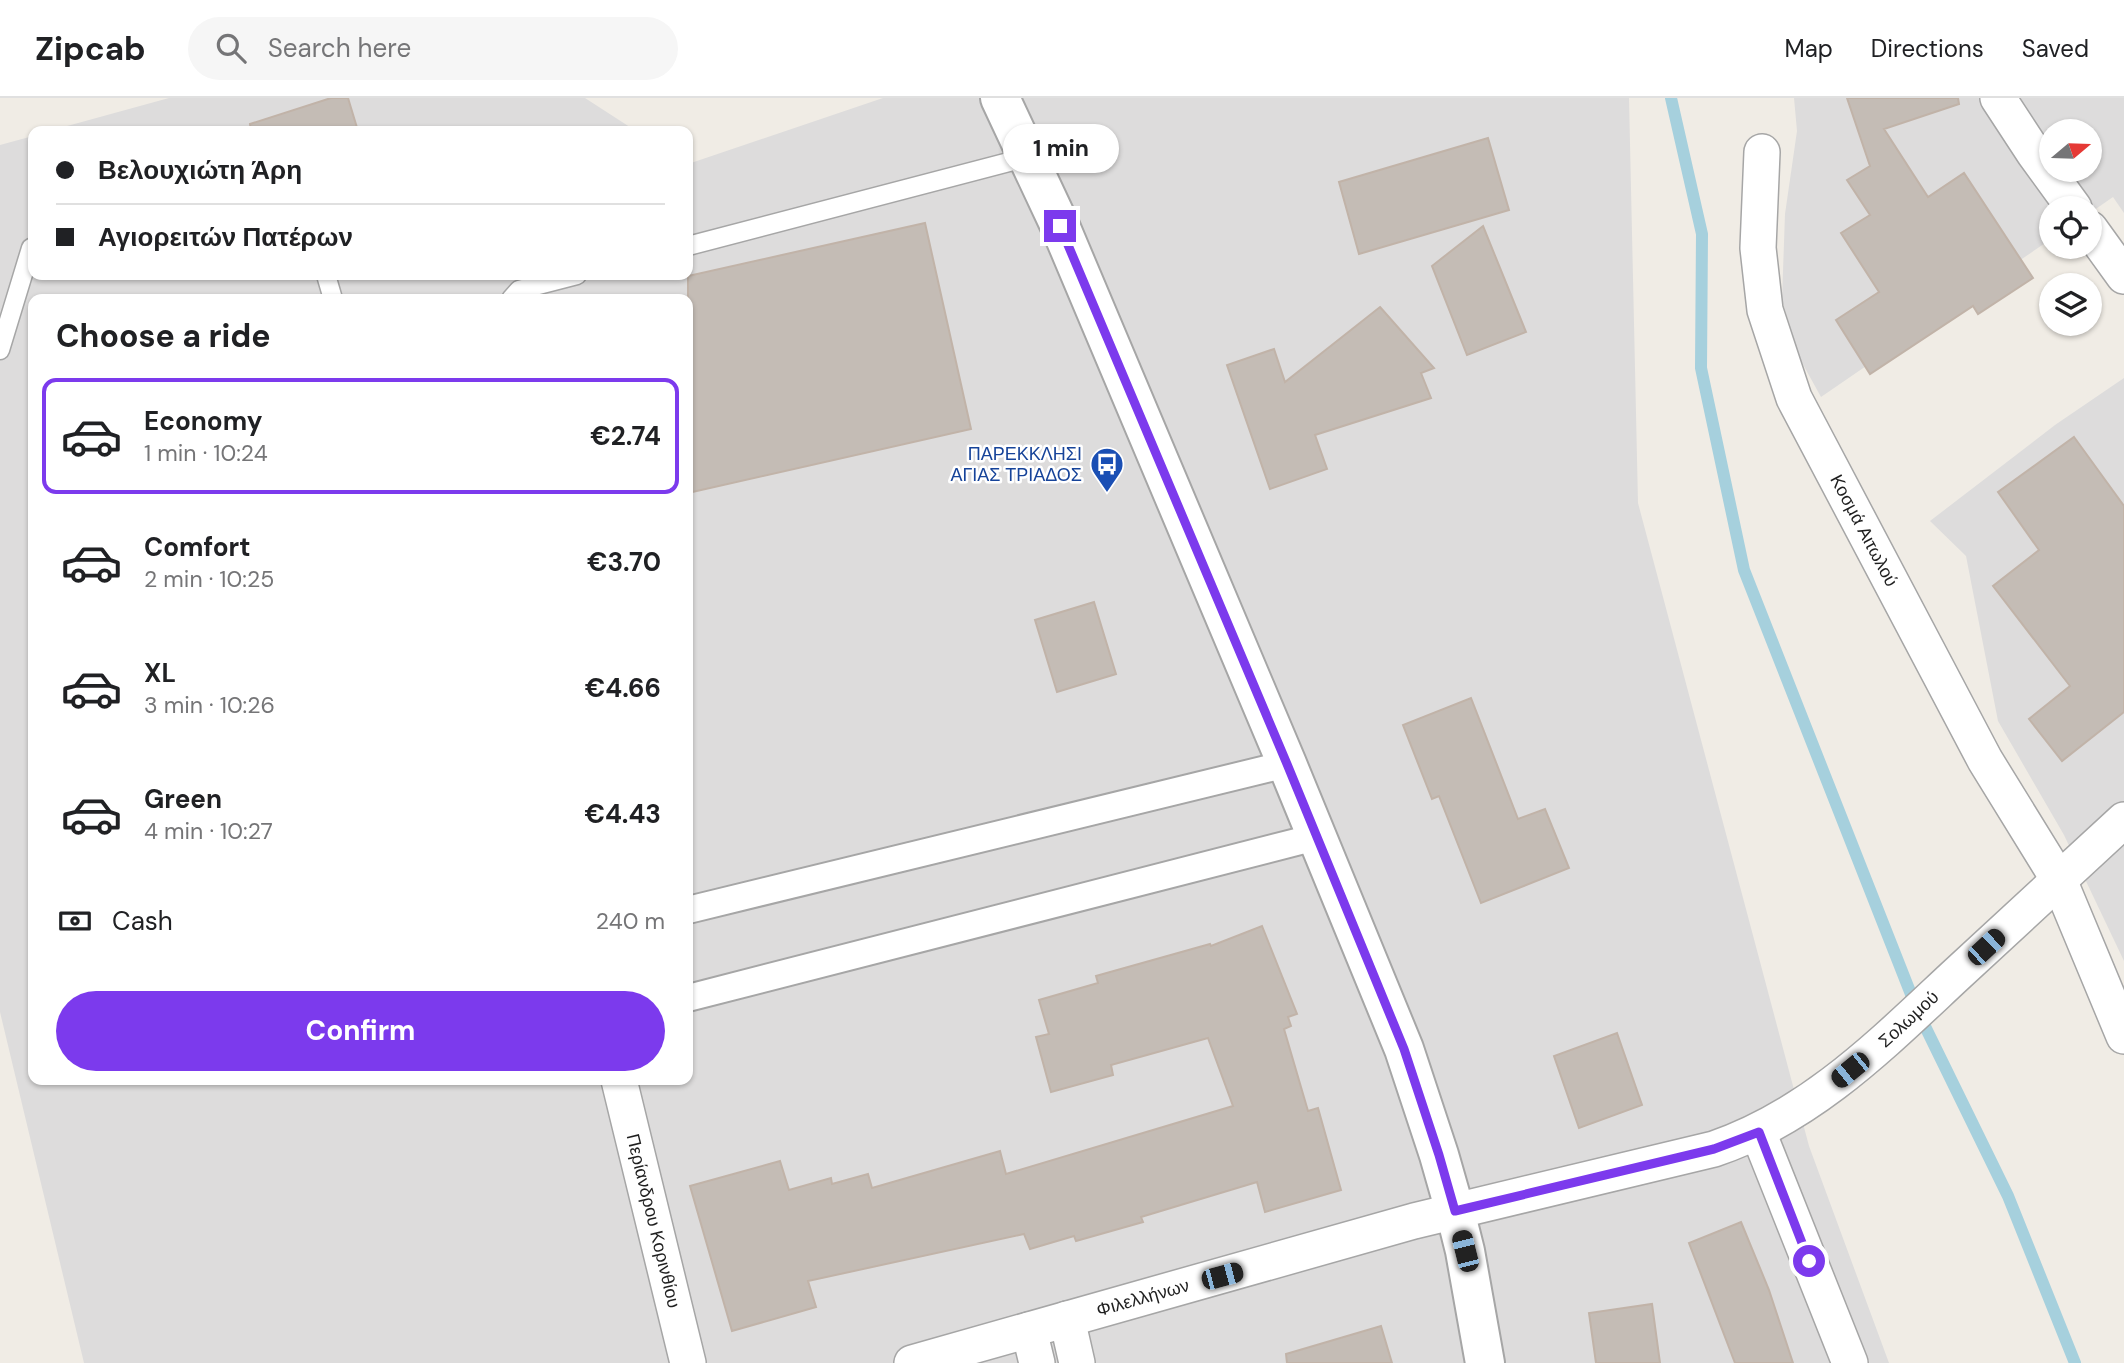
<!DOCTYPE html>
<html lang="en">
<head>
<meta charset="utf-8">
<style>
	:root { --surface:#fff; --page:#f6f6f6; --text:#202124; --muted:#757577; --line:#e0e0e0; --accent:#7c3aed }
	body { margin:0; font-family:"DM Sans",sans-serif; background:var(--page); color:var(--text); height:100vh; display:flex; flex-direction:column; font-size:26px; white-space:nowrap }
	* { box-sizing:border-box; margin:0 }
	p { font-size:23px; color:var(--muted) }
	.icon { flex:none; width:38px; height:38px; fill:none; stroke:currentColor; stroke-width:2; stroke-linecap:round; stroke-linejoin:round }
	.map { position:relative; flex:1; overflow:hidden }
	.sheet { position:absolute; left:28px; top:196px; width:665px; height:791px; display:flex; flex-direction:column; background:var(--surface); border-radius:14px; box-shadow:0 2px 5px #0004 }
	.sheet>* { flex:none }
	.guide { position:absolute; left:28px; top:28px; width:665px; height:154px; border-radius:14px; box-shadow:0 2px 5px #0004; display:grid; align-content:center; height:154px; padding:0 28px; background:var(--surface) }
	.needle { width:46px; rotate:71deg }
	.buttons { position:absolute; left:2039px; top:21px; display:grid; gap:14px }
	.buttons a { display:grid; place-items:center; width:63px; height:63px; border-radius:50%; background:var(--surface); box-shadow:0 2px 5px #0004; font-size:35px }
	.end { position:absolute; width:32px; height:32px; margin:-16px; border:9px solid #7c3aed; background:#fff; box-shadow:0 0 0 4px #fff }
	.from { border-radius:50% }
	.bubble { position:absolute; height:49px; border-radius:24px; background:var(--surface); box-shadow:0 2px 5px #0004; font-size:23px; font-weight:700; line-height:49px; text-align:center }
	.car { position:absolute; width:21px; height:42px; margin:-21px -10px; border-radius:9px; box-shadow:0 0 5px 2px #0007; background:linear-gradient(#222 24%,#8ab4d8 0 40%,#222 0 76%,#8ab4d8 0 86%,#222 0) }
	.guide b { display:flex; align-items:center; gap:24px; height:66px; font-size:26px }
	.guide b+b { border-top:2px solid var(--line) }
	.guide i { width:18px; height:18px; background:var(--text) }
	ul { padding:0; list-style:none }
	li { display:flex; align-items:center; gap:21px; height:116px; margin:0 14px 10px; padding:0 14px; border:4px solid transparent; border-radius:14px }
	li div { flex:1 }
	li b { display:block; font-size:26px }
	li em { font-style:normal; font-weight:700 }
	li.selected { border-color:var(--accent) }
	li>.icon { width:63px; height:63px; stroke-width:1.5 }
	h2 { padding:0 28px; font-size:32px; line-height:84px }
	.pay { display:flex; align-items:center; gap:18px; height:77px; padding:0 28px; font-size:26px }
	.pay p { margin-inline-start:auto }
	.cta { display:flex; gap:14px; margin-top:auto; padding:14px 28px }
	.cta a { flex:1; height:80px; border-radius:42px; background:var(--accent); color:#fff; font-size:28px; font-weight:700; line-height:80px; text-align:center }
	header { display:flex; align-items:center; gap:42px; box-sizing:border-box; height:98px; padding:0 35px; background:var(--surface); border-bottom:2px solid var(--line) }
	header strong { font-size:33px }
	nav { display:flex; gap:38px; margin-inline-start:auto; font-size:24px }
	.search { width:490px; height:63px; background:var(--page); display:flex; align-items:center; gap:18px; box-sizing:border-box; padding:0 24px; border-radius:38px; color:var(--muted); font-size:26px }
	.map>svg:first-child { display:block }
	.residential { fill:#dddcdc; fill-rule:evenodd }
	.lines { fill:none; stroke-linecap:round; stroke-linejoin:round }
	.stream { stroke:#a6d0dd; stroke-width:12 }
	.building { fill:#c4bcb5; stroke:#c1b3a8; stroke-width:2 }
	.service-casing { stroke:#a6a6a6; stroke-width:21 }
	.pedestrian-casing { stroke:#a6a6a6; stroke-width:30 }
	.minor-casing { stroke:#a6a6a6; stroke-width:38 }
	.tertiary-casing { stroke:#a6a6a6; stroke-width:42 }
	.service { stroke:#fff; stroke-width:18 }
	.pedestrian { stroke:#fff; stroke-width:26 }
	.minor { stroke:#fff; stroke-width:35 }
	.tertiary { stroke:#fff; stroke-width:38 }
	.route { stroke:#7c3aed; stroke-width:9 }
	.labels { text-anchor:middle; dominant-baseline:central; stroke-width:5; stroke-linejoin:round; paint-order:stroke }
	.transit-label { font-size:18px; fill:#164399; stroke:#fff; text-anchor:end }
	.street-label { font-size:18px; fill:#1f1f1f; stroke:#fff }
</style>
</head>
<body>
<header>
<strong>Zipcab</strong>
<div class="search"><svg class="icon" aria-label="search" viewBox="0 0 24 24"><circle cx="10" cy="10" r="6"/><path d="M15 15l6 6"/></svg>Search here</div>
<nav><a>Map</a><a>Directions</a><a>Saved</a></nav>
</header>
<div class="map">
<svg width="2124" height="1265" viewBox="0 0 2124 1265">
	<rect width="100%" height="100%" fill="#f0ece5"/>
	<!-- residential -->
	<path class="residential" d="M 169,0 L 585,0 L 636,33 L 49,33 Z
		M 883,0 L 1629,0 L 1638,405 L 1809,1048 L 1889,1265 L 84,1265 L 0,914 L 0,47 L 33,38 L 33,177 L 688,177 L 688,66 ZM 33,201 L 688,201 L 688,982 L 33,982 Z
		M 1794,0 L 2124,0 L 2124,115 L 2113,99 L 2090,115 L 2090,110 L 2051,110 L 2051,141 L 1821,299 L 1800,261 L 1782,202 L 1785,116 L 1797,33 ZM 2051,33 L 2090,33 L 2090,72 L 2051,72 Z
		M 2124,280 L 2124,863 L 2064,737 L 1998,623 L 1966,458 L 1930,423 L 2055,327 Z"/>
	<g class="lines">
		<!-- stream -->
		<path class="stream" d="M 1671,0 L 1702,136 L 1701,270 L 1744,472 L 1918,914 L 2008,1098 L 2075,1265"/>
	</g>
	<!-- building -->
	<path class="building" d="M 331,0 L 348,0 L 358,33 L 251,33 L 250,26 Z
		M 1847,0 L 1958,0 L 1959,6 L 1884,31 L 1928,99 L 1964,75 L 2033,180 L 1978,216 L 1973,208 L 1870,276 L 1836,222 L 1879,194 L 1841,135 L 1870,117 L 1847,82 L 1870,68 Z
		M 1488,40 L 1509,112 L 1359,156 L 1339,84 Z
		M 925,125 L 971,331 L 688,395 L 688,178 Z
		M 1483,128 L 1526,234 L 1467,257 L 1432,168 Z
		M 1380,209 L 1434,270 L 1421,275 L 1431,300 L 1315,337 L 1327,371 L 1270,391 L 1227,267 L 1274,251 L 1285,284 Z
		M 2074,339 L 2124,408 L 2124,614 L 2062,663 L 2029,621 L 2070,588 L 1993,488 L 2039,452 L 1998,394 Z
		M 1094,504 L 1116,576 L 1057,594 L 1035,522 Z
		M 1471,600 L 1518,721 L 1545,711 L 1569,770 L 1481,805 L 1439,698 L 1432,701 L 1403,627 Z
		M 1262,828 L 1297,916 L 1288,919 L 1291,928 L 1284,931 L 1308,1013 L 1318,1010 L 1341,1092 L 1265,1114 L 1257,1084 L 1141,1119 L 1143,1124 L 1076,1143 L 1074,1138 L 1030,1151 L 1024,1136 L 808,1183 L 816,1209 L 732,1233 L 690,1088 L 780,1063 L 789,1092 L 831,1080 L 832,1086 L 868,1076 L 872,1090 L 1000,1053 L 1006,1076 L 1233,1008 L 1208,940 L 1111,967 L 1113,977 L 1051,994 L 1036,939 L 1049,936 L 1039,902 L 1098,885 L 1096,878 L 1210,846 L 1211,848 Z
		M 1617,935 L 1642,1007 L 1579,1030 L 1554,958 Z
		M 1741,1124 L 1769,1192 L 1793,1265 L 1735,1265 L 1689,1145 Z
		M 1652,1206 L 1660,1265 L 1596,1265 L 1589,1215 Z
		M 1381,1228 L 1392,1265 L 1287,1265 L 1286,1256 Z"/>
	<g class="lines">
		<defs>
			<path id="service" d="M 688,148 L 1028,59
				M 326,177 L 333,201
				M 511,201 L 519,192 L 577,177
				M 0,252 L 31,150 L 33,149"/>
			<path id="pedestrian" d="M 688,812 L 1287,666
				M 688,900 L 1316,739"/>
			<g id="minor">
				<path d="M 1998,0 L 2034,55 L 2074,110"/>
				<path id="s1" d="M 1762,54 L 1758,150 L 1765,212 L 1794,300 L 1985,662 L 2059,782 L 2124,938"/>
				<path d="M 2090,131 L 2124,178"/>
				<path id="s2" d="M 619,982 L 688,1265"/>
				<path d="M 1758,1034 L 1850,1265"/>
				<path d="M 1067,1221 L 1077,1265"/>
				<path d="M 1029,1232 L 1037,1265"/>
				<path id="s3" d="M 912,1265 L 1414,1123 L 1714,1051 C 1811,1018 1882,946 1955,878 C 2011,826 2067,774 2124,722"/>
			</g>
			<path id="tertiary" d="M 1000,0 L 1060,128 L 1287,666 L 1404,951 L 1439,1057 L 1455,1113 L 1465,1153 L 1485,1265"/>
		</defs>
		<!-- service casing -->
		<use href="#service" class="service-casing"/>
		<!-- pedestrian casing -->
		<use href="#pedestrian" class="pedestrian-casing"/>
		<!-- minor casing -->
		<use href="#minor" class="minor-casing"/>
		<!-- tertiary casing -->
		<use href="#tertiary" class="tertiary-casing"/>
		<!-- service -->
		<use href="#service" class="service"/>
		<!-- pedestrian -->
		<use href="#pedestrian" class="pedestrian"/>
		<!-- minor -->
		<use href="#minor" class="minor"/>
		<!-- tertiary -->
		<use href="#tertiary" class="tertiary"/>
	</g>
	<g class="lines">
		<!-- route -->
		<path class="route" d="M 1060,128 L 1287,666 L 1404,951 L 1439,1057 L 1455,1113 L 1714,1051 L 1759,1034 L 1809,1163"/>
	</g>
	<!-- icons -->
	<defs>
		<symbol id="bus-pin" viewBox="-11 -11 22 30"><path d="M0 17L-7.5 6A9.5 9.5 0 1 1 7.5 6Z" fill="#1a4fb4" stroke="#fff"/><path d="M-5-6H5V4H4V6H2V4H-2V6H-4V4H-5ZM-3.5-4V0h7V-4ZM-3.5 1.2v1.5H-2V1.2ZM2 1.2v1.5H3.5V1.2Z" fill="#fff"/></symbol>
	</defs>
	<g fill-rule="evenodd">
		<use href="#bus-pin" x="1088" y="347" width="38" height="52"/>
	</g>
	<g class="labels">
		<!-- transit labels -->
		<g class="transit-label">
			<text x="1082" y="356">ΠΑΡΕΚΚΛΗΣΙ<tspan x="1082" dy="21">ΑΓΙΑΣ ΤΡΙΑΔΟΣ</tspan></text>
		</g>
		<!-- street labels -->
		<g class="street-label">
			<text stroke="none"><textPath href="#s1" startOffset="401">Κοσμά Αιτωλού</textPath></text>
			<text stroke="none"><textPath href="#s3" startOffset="1066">Σολωμού</textPath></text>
			<text stroke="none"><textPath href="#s2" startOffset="145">Περίανδρου Κορινθίου</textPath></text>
			<text stroke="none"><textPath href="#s3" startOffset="240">Φιλελλήνων</textPath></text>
		</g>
	</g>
</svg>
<div class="buttons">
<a><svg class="needle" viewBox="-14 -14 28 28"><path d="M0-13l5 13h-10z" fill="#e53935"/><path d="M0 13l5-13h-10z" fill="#757577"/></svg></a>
<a><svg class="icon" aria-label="locate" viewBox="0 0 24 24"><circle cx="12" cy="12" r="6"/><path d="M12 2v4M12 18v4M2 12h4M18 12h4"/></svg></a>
<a><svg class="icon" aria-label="layers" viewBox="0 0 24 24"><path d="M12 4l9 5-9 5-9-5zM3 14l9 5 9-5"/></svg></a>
</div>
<i class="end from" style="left:1809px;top:1163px"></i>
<i class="end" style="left:1060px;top:128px"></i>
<div class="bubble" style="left:1003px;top:26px;width:116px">1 min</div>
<i class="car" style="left:1986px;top:849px;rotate:47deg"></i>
<i class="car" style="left:1850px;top:972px;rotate:231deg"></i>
<i class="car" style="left:1465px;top:1153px;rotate:346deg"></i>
<i class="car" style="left:1222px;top:1178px;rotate:75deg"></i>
<div class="guide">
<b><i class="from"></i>Βελουχιώτη Άρη</b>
<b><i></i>Αγιορειτών Πατέρων</b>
</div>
<section class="sheet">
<h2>Choose a ride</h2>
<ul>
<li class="selected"><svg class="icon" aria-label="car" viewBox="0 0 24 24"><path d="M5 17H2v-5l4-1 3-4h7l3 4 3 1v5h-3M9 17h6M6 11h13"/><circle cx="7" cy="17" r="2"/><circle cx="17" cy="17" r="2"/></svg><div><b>Economy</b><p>1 min · 10:24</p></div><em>€2.74</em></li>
<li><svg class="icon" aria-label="car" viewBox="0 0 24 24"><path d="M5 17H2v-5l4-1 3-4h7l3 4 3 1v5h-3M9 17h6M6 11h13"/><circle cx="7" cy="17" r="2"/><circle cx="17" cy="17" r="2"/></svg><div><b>Comfort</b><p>2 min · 10:25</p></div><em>€3.70</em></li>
<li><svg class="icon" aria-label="car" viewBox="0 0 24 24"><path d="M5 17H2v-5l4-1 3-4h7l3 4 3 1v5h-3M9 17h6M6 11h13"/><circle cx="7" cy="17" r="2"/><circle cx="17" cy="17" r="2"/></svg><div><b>XL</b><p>3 min · 10:26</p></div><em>€4.66</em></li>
<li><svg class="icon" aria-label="car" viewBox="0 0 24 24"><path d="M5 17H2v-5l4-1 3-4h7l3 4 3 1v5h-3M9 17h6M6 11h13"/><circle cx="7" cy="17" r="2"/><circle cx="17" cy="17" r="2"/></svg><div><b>Green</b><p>4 min · 10:27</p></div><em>€4.43</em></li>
</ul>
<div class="pay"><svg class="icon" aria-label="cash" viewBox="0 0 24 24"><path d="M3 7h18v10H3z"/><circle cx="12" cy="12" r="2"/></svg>Cash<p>240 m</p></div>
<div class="cta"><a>Confirm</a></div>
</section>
</div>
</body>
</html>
